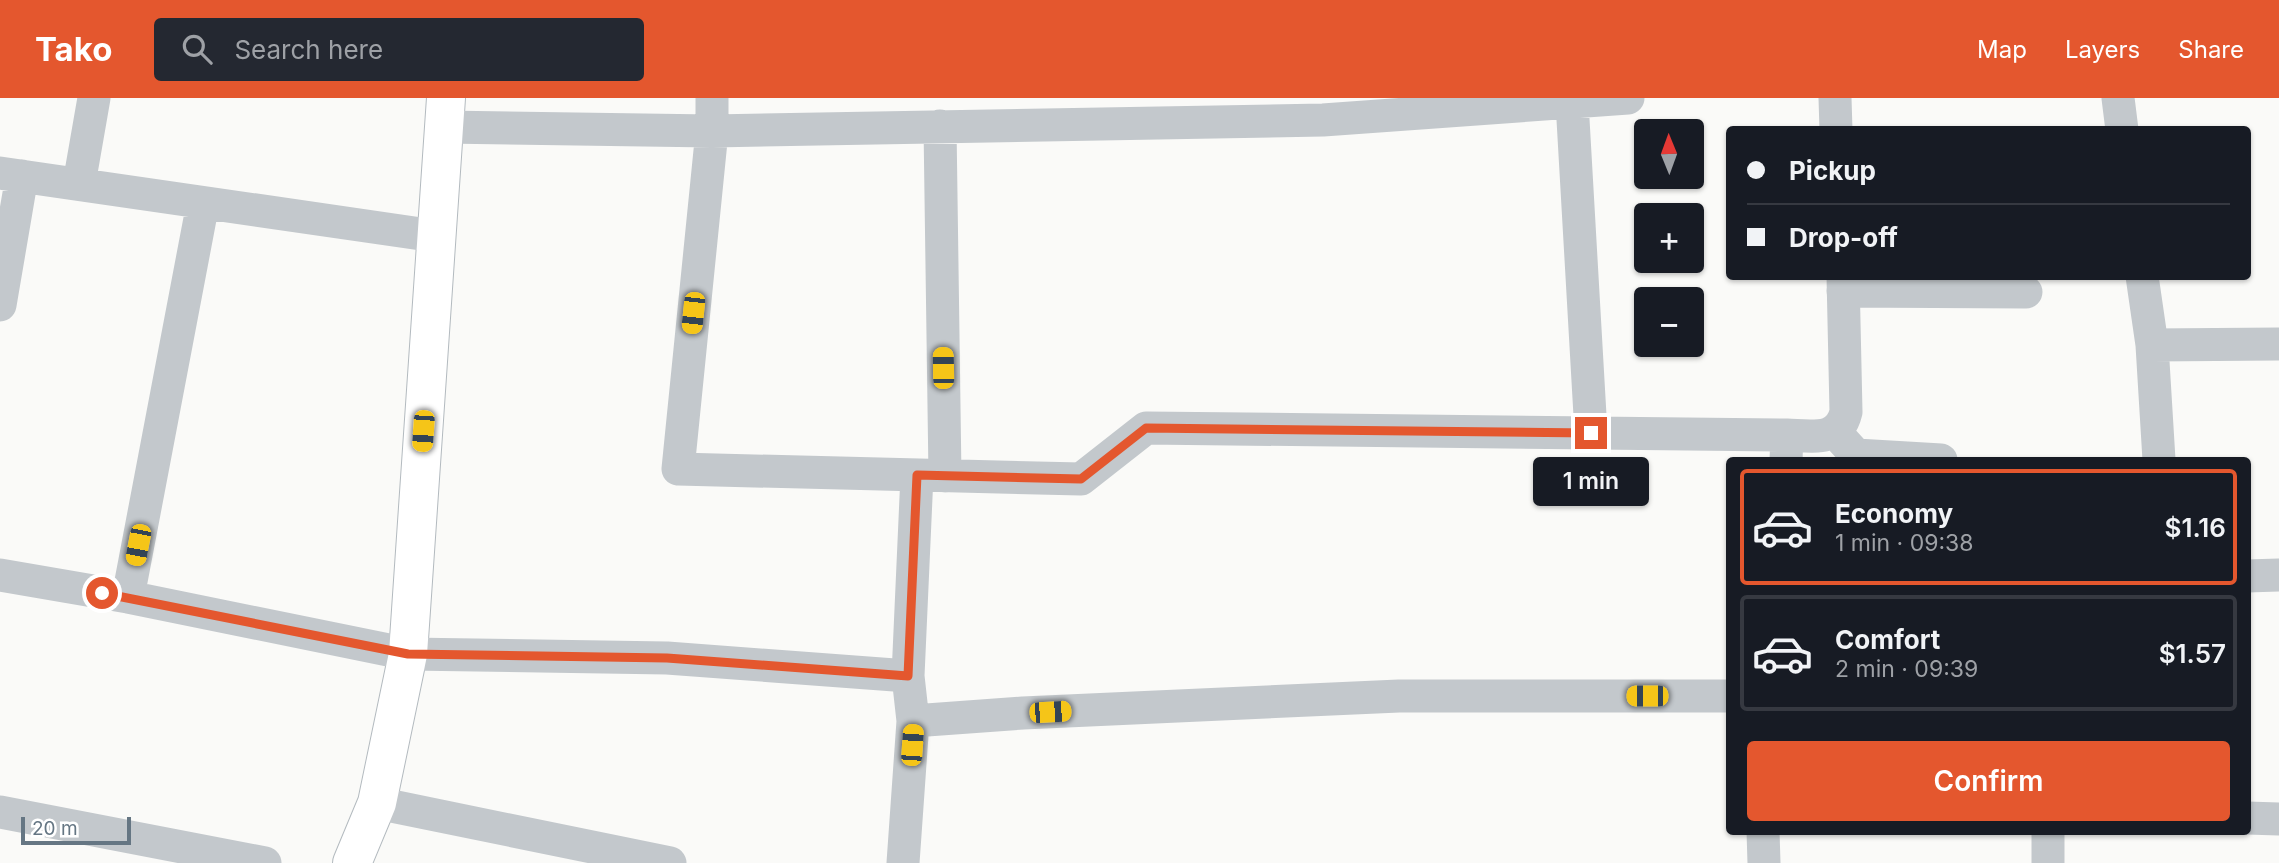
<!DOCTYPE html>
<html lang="en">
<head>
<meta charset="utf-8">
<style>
	:root { --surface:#171b24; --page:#242831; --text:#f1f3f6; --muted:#9ea1a6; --line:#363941; --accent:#e4572e }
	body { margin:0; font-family:Inter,sans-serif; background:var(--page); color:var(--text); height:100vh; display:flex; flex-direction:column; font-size:26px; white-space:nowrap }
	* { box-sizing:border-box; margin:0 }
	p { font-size:23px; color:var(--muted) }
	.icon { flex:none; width:38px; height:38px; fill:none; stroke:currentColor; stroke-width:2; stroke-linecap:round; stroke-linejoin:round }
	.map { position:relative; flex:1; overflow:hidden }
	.drawer { position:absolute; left:1726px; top:359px; width:525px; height:378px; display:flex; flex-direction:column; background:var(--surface); border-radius:7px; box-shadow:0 2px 5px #0004 }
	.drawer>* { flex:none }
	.top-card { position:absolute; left:1726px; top:28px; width:525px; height:154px; border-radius:7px; box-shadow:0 2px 5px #0004; display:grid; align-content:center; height:154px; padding:0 21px; background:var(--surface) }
	.needle { width:46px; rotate:359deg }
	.tools { position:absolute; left:1634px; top:21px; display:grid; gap:14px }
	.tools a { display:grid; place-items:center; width:70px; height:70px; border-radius:7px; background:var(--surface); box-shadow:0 2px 5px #0004; font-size:35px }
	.scale { position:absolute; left:21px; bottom:18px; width:110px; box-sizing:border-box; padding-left:7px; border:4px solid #657683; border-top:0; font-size:19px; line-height:24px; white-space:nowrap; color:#657683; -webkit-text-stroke:5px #fff; paint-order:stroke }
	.end { position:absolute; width:32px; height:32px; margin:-16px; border:9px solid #e4572e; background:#fff; box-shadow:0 0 0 4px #fff }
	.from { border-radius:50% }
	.bubble { position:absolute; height:49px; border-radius:7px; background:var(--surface); box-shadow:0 2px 5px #0004; font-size:23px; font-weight:600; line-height:49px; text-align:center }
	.car { position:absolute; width:21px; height:42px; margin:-21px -10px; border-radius:9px; box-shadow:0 0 5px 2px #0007; background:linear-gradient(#f5c518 24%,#345 0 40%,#f5c518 0 76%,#345 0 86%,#f5c518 0) }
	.top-card b { display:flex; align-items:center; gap:24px; height:66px; font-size:26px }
	.top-card b+b { border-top:2px solid var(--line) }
	.top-card i { width:18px; height:18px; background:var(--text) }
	ul { padding:12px 0 0; list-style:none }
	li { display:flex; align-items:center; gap:21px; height:116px; margin:0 14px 10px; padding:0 7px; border:4px solid var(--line); border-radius:7px }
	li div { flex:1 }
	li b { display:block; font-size:26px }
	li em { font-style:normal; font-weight:600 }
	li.on { border-color:var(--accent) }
	li>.icon { width:63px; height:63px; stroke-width:1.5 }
	.cta { display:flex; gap:14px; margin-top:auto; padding:14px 21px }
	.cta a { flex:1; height:80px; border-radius:7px; background:var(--accent); color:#fff; font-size:28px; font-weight:600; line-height:80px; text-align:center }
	header { display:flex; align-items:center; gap:42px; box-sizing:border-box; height:98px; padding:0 35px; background:var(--accent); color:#fff }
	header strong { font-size:33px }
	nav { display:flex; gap:38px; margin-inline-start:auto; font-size:24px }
	.search { width:490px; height:63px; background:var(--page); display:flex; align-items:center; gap:18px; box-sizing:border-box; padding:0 24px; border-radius:7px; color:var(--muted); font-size:26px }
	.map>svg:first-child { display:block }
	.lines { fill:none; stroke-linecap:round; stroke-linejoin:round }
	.secondary-casing { stroke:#b3babf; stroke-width:40 }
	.street { stroke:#c3c8cc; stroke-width:33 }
	.secondary { stroke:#fff; stroke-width:38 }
	.route { stroke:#e4572e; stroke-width:9 }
</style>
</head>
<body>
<header>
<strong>Tako</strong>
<div class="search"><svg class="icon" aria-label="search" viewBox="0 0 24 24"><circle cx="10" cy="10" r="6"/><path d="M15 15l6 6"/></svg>Search here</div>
<nav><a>Map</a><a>Layers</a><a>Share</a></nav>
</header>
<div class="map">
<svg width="2279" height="765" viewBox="0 0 2279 765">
	<rect width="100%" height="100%" fill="#fafaf8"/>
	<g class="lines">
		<defs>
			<path id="secondary" d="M 352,765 L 377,705 L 408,556 L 446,0"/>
		</defs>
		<!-- secondary casing -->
		<use href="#secondary" class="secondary-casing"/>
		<!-- street -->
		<path class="street" d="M 712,0 L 712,33 L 678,371 L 1081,381 L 1146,330 L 1787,337
			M 1835,0 L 1836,32
			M 2118,0 L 2122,32
			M 1572,4 L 1591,335
			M 940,28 L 945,378
			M 443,29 L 712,33 L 1323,22 L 1628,0
			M 0,75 L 435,138
			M 79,86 L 94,0
			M 2142,178 L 2152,247 L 2159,362
			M 1843,193 L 2026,194
			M 0,207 L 22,78
			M 2152,247 L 2279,246
			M 1835,334 L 1856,357 L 1941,362
			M 1786,362 L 1787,337 C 1812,338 1839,344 1846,314 L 1843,178
			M 0,477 L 128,499 L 408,556 L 667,560 L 908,578
			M 2247,478 L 2279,477
			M 128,499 L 203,105
			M 913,623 L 1023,615 L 1399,598 L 1729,598
			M 377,705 L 670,765
			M 0,714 L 265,765
			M 2247,720 L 2279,721
			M 1763,733 L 1764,765
			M 903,765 L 913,623 L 908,578 L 917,377
			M 2048,765 L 2048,733"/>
		<!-- secondary -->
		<use href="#secondary" class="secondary"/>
	</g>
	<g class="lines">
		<!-- route -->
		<path class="route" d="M 102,495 L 408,556 L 667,560 L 908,578 L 917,377 L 1081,381 L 1146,330 L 1591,335"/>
	</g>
</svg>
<div class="tools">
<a><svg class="needle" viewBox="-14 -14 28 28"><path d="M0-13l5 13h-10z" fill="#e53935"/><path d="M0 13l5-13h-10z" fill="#9ea1a6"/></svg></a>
<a>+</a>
<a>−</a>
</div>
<div class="scale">20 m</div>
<i class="end from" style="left:102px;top:495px"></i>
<i class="end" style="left:1591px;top:335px"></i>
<div class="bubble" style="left:1533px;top:359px;width:116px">1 min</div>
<i class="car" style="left:693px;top:215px;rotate:186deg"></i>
<i class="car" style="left:943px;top:270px;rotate:359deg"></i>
<i class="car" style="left:423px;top:333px;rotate:184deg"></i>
<i class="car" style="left:138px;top:447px;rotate:191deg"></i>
<i class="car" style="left:1647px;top:598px;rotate:270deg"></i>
<i class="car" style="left:1050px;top:614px;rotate:87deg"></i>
<i class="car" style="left:912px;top:647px;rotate:4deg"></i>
<div class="top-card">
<b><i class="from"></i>Pickup</b>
<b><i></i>Drop-off</b>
</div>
<section class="drawer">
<ul>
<li class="on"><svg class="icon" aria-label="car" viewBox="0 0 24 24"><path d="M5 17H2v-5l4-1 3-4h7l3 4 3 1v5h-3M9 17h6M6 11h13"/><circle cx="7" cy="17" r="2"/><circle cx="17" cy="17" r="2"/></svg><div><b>Economy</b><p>1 min · 09:38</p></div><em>$1.16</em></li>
<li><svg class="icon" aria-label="car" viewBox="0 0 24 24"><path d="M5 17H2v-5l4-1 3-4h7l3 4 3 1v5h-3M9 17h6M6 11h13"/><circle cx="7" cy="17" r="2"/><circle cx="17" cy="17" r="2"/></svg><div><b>Comfort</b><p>2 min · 09:39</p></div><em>$1.57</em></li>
</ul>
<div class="cta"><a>Confirm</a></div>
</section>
</div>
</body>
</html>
